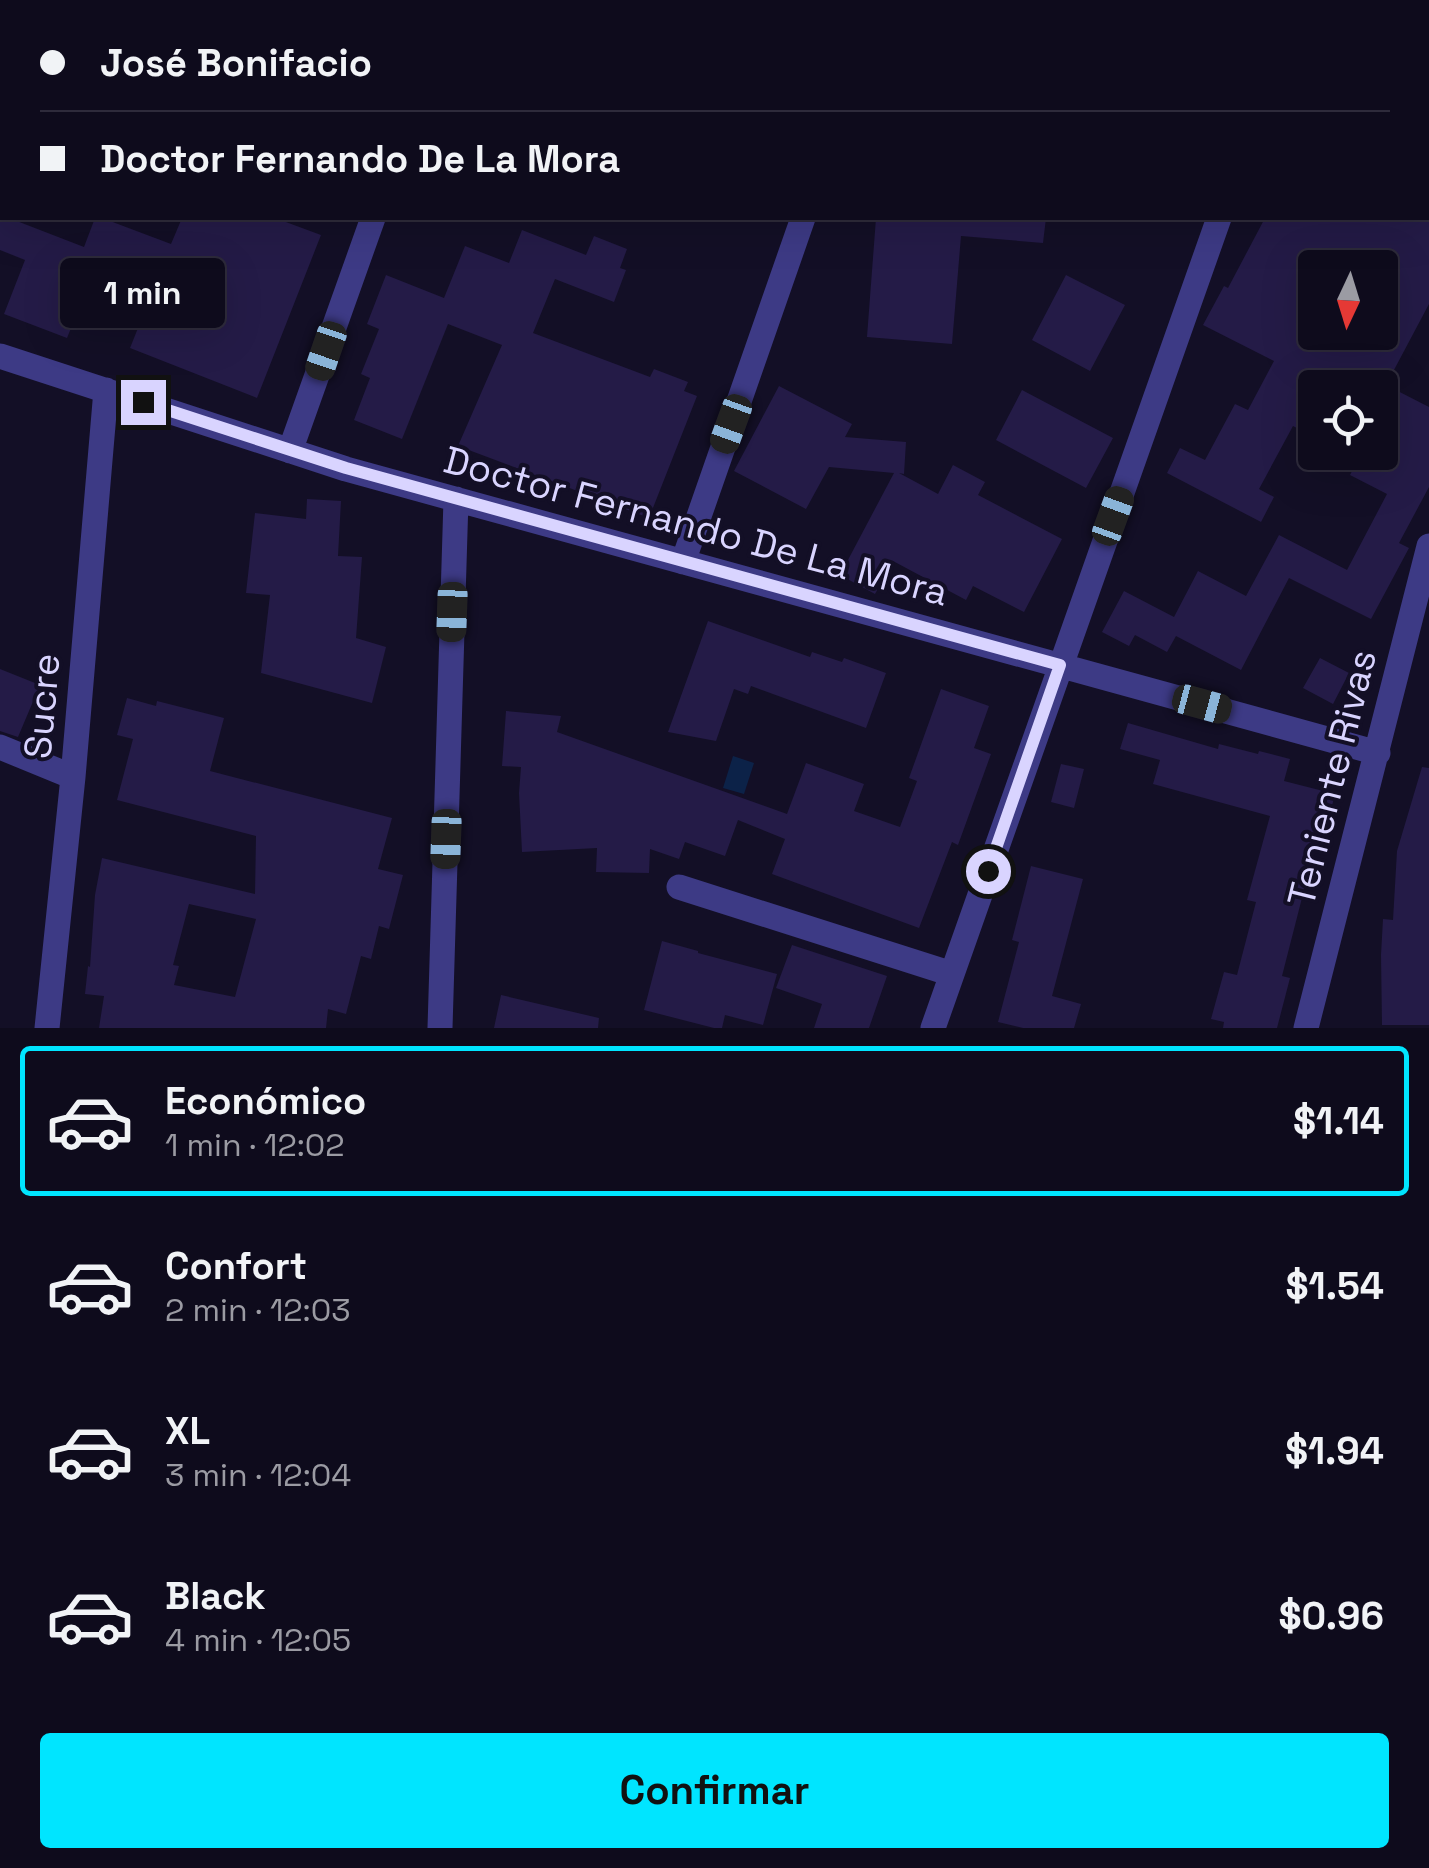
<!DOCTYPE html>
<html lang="es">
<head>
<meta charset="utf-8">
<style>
	:root { --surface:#0e0b1c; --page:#1c1929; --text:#f1f3f6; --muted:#9b9ba3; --line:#2e2b3b; --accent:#00e5ff }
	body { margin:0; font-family:"Space Grotesk",sans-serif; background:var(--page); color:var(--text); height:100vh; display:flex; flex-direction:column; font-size:38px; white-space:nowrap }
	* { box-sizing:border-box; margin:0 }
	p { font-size:32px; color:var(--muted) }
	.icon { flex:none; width:55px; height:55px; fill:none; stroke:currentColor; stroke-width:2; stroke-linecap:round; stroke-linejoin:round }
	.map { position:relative; height:1028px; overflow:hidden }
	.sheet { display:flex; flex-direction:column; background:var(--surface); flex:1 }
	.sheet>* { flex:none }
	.banner { position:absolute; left:0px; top:0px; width:1430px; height:220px; box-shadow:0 10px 40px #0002,0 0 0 2px var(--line); display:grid; align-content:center; height:220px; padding:0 40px; background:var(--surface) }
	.needle { width:65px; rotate:184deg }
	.buttons { position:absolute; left:1298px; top:250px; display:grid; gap:20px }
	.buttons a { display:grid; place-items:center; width:100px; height:100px; border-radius:10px; background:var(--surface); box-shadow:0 10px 40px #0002,0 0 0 2px var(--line); font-size:50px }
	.end { position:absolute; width:45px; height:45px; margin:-22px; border:12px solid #d9d4ff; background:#111; box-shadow:0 0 0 5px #111 }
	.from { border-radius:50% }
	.bubble { position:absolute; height:70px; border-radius:10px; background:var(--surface); box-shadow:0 10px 40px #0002,0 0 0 2px var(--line); font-size:32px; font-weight:700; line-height:70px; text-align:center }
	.car { position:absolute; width:30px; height:60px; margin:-30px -15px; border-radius:12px; box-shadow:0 0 8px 2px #0007; background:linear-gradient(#222 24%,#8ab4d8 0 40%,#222 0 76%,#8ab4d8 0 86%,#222 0) }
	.banner b { display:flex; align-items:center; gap:35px; height:95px; font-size:38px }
	.banner b+b { border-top:2px solid var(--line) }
	.banner i { width:25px; height:25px; background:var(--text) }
	ul { padding:18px 0 0; list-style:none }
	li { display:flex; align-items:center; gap:30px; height:150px; margin:0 20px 15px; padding:0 20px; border:5px solid transparent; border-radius:10px }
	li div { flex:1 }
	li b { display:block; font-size:38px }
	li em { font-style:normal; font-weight:700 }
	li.selected { border-color:var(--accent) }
	li>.icon { width:90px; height:90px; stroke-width:1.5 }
	.primary-button { display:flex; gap:20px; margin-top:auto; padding:20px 40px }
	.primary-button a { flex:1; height:115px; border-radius:10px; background:var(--accent); color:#111; font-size:40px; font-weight:700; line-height:115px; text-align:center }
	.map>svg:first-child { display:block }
	.water { fill:#0c2248 }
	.building { fill:#241b47; fill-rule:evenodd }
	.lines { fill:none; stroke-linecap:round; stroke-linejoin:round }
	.minor { stroke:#3d3a85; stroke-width:25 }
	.route { stroke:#d9d4ff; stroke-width:12 }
	.labels { text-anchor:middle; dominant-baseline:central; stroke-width:8; stroke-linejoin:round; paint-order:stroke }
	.street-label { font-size:38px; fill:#d9d4ff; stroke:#130f26 }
</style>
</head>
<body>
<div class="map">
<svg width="1429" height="1028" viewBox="0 0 1429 1028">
	<rect width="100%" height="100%" fill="#130f26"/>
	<!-- water -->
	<path class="water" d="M 733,756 L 754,763 L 744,794 L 723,788 Z"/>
	<!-- building -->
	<path class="building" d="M 0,214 L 2,218 L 9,218 L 84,247 L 95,218 L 102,218 L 171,244 L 182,218 L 275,218 L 321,235 L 257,398 L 130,348 L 138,328 L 80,306 L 67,338 L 4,314 L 25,260 L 0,250 Z
		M 876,218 L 1046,218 L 1043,243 L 961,236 L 952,344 L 867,337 Z
		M 1265,218 L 1429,218 L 1429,304 L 1386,385 L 1429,407 L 1429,487 L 1399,543 L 1409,548 L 1371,619 L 1289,578 L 1241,670 L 1176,636 L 1167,652 L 1135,635 L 1129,646 L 1102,632 L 1124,591 L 1174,617 L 1198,571 L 1246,596 L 1279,535 L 1347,570 L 1387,494 L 1350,475 L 1362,452 L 1380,452 L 1380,388 L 1315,388 L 1315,437 L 1293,426 L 1259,489 L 1274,497 L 1261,522 L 1167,473 L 1180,448 L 1205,460 L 1235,404 L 1248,410 L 1274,361 L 1203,325 L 1224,286 L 1228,288 ZM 1315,268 L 1380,268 L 1380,274 L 1396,282 L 1380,312 L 1380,332 L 1369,332 L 1360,350 L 1326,332 L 1315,332 Z
		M 522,230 L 586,255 L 594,236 L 627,249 L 620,268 L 626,270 L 614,302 L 555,279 L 533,333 L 650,377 L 654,369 L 688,382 L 684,391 L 697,396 L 649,518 L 458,446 L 502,345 L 448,324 L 402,439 L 354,420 L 370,378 L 361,374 L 379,329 L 367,324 L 386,275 L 444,298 L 465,246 L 509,263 Z
		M 1066,275 L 1125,305 L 1090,371 L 1032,340 Z
		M 779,386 L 852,424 L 845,437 L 906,442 L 904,474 L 899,473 L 938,494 L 953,465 L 985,482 L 978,495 L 1062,539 L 1024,612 L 973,586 L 966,600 L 893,561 L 875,594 L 840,575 L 894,473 L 829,467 L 806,509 L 734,471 Z
		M 1022,390 L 1113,438 L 1086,488 L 996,440 Z
		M 307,499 L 341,501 L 338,556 L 362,557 L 356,638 L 386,647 L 372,703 L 261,673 L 270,595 L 246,593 L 255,513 L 306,519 Z
		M 708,621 L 810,657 L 812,652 L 842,662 L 844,658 L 886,673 L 866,728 L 751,686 L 748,694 L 734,689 L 716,741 L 668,732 Z
		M 1320,658 L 1349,673 L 1333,704 L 1303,688 Z
		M 0,669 L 40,685 L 18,737 L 0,731 Z
		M 941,689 L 989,706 L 974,748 L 991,754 L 958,845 L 952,842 L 919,928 L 772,874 L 785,839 L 738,820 L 725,856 L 685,842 L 679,859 L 650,849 L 649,873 L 596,872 L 597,848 L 522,852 L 519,793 L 521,767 L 502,766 L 506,711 L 561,716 L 557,732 L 787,814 L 806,763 L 864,784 L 854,811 L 900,827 L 917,781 L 909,778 Z
		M 127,698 L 156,706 L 157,701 L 224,718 L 210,771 L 392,818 L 378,869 L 403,875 L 389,929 L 379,926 L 371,959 L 361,956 L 346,1014 L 328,1009 L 326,1028 L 99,1028 L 104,996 L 85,994 L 88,966 L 90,967 L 95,895 L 102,858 L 255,894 L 256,836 L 117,800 L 133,739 L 117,735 ZM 189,904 L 256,919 L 235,997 L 174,985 L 179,966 L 173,965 Z
		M 1128,723 L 1218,749 L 1219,744 L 1258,754 L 1259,751 L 1290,759 L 1284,781 L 1335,794 L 1320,853 L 1314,851 L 1282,976 L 1290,978 L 1277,1028 L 1223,1028 L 1224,1022 L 1211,1019 L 1224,972 L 1237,975 L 1256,902 L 1247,900 L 1270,816 L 1153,784 L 1160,760 L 1120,749 Z
		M 1061,764 L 1084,769 L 1074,808 L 1051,802 Z
		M 1422,767 L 1429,768 L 1429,1025 L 1382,1025 L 1381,955 L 1383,919 L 1393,920 L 1397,851 Z
		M 1031,866 L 1083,879 L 1052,996 L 1081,1004 L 1074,1028 L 1023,1028 L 998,1022 L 1019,942 L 1012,940 Z
		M 662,941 L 698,951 L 698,953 L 777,974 L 763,1025 L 725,1015 L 722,1028 L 714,1028 L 644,1010 Z
		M 792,945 L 887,976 L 869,1028 L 814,1028 L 822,1004 L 776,988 Z
		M 501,995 L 599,1018 L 598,1028 L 494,1028 Z"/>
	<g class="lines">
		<!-- minor -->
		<path class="minor" d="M 1248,0 L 1258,2
			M 26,2 L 27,0
			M 449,2 L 450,0
			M 879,2 L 880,0
			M 1294,2 L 1295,0
			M 1428,51 L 1429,51
			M 0,75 L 2,68
			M 0,356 L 346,469 L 1378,753
			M 290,451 L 373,218
			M 683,562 L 803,218
			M 0,747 L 73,777
			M 679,887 L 952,974
			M 47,1028 L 73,777 L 106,390
			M 440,1028 L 456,499
			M 933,1028 L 1219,218
			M 1306,1028 L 1429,546"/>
	</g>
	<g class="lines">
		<!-- route -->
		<path class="route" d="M 143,402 L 346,468 L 1060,665 L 988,871"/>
	</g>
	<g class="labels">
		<!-- street labels -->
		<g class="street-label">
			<text transform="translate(696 526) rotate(15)">Doctor Fernando De La Mora</text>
			<text transform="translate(42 706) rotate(-85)">Sucre</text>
			<text transform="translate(1332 778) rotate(-76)">Teniente Rivas</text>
		</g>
	</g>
</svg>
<div class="buttons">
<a><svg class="needle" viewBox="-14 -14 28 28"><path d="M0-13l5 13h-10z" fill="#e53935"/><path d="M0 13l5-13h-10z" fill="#9b9ba3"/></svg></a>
<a><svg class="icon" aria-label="locate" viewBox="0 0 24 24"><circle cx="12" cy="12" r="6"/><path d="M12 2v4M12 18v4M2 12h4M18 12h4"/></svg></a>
</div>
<i class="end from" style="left:988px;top:871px"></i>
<i class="end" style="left:143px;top:402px"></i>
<div class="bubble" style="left:60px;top:258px;width:165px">1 min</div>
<i class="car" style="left:326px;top:351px;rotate:199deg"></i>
<i class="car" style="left:731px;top:424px;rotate:200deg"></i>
<i class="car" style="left:1113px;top:516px;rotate:20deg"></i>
<i class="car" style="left:452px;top:612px;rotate:182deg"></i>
<i class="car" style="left:1202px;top:704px;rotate:105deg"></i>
<i class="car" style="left:446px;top:839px;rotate:182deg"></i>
<div class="banner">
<b><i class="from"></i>José Bonifacio</b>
<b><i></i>Doctor Fernando De La Mora</b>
</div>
</div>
<section class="sheet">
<ul>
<li class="selected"><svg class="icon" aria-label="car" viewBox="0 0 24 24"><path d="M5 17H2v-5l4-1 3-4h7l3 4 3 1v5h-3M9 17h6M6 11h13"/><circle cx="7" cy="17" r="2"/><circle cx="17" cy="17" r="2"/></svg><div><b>Económico</b><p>1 min · 12:02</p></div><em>$1.14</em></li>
<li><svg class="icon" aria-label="car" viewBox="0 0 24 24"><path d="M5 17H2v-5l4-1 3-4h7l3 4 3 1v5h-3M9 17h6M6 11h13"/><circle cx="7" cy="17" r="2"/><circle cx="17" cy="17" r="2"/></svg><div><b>Confort</b><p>2 min · 12:03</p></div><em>$1.54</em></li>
<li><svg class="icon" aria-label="car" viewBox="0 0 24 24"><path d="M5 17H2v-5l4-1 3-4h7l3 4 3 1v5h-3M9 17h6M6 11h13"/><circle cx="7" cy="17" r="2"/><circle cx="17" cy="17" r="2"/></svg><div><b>XL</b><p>3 min · 12:04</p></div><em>$1.94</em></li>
<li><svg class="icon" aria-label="car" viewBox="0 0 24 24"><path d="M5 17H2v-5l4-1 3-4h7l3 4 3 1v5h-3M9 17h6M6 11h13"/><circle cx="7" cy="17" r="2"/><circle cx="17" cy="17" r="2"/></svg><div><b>Black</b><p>4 min · 12:05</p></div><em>$0.96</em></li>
</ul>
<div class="primary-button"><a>Confirmar</a></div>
</section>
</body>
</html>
